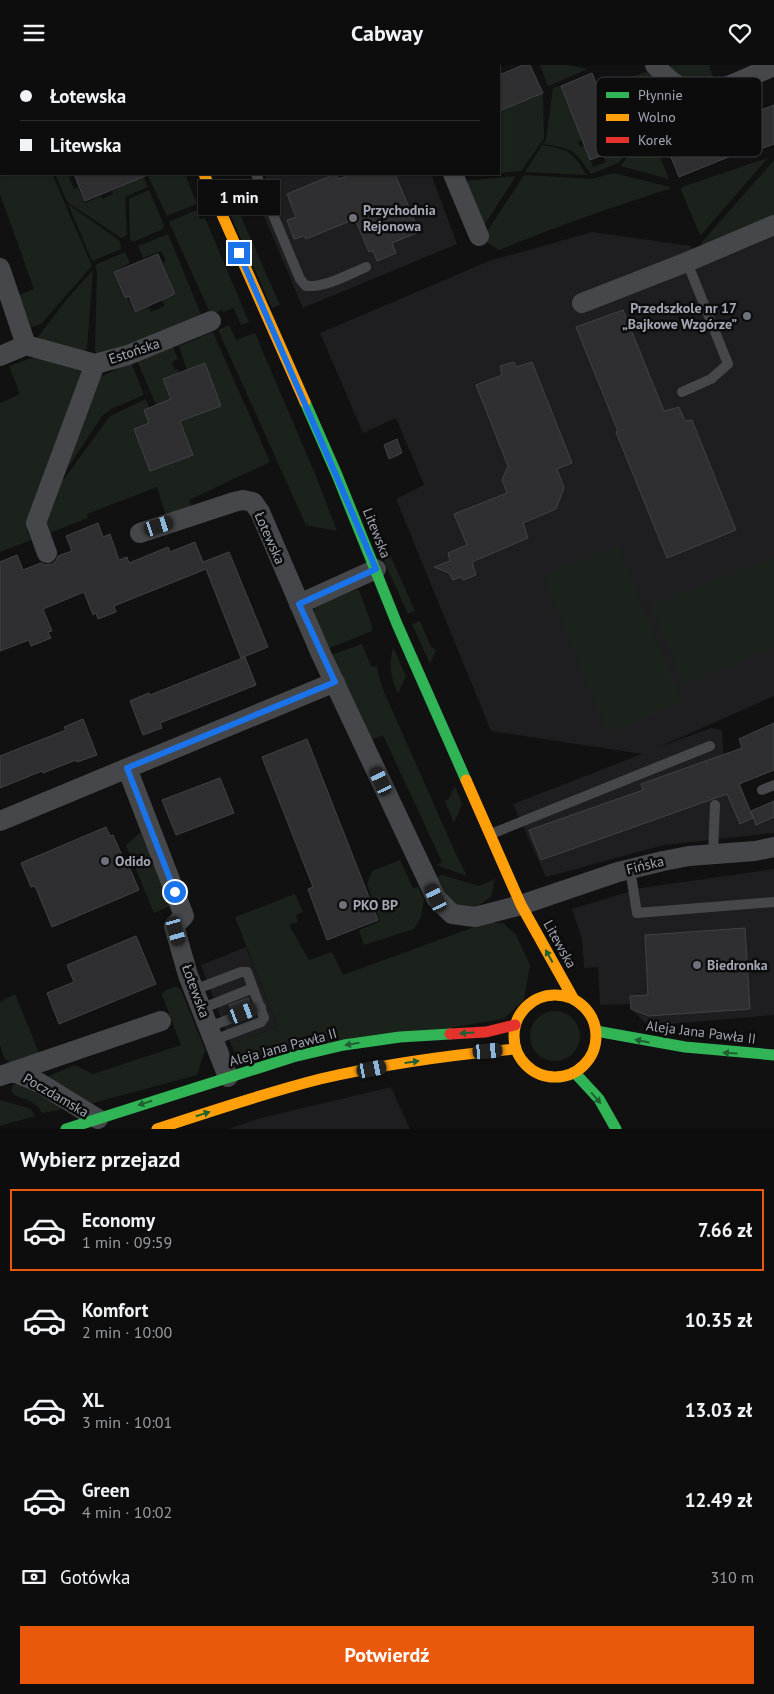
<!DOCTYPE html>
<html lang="pl">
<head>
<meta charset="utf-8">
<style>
	:root { --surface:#0d0d0e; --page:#1b1b1c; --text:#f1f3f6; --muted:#9a9c9e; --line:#2d2d2e; --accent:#ea580c }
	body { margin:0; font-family:"PT Sans",sans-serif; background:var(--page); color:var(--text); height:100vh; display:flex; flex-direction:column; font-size:19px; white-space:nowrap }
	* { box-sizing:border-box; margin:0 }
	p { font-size:16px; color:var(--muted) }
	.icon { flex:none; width:28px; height:28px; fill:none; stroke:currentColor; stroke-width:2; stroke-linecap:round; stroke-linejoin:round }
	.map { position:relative; height:1064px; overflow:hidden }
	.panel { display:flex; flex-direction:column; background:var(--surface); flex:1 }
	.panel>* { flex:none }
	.guide { position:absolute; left:0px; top:0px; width:500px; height:110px; box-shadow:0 1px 4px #0004,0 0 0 1px var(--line); display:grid; align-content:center; height:110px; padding:0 20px; background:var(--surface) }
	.end { position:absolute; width:22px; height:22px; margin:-11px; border:6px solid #1a73e8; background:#fff; box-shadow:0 0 0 2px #fff }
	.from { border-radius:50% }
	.bubble { position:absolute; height:35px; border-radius:0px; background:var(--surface); box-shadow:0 1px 4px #0004,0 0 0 1px var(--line); font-size:16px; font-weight:700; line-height:35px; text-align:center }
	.car { position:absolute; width:15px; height:30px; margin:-15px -8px; border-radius:6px; box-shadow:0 0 4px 1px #0007; background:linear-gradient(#222 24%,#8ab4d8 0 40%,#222 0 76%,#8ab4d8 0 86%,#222 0) }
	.guide b { display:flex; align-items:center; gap:18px; height:48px; font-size:19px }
	.guide b+b { border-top:1px solid var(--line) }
	.guide i { width:12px; height:12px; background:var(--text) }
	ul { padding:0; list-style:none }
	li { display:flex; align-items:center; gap:15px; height:82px; margin:0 10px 8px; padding:0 10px; border:2px solid transparent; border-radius:0px }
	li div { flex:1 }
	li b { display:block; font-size:19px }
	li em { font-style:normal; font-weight:700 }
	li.current { border-color:var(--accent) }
	li>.icon { width:45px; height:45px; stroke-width:1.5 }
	h2 { padding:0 20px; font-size:22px; line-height:60px }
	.pay { display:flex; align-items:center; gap:12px; height:55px; padding:0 20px; font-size:19px }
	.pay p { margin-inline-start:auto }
	.button { display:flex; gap:10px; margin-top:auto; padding:10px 20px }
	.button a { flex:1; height:58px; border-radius:0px; background:var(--accent); color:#fff; font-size:20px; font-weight:700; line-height:58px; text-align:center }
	header { display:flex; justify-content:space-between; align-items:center; height:65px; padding:0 20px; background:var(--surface); font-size:22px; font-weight:700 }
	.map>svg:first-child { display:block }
	.built { fill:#1e1e20 }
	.green { fill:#1b221c }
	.building { fill:#2f2f31; stroke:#404246 }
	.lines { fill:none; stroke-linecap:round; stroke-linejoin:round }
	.lane { stroke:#46474a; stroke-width:10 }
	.street { stroke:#46474a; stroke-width:20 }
	.fast { stroke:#30b455; stroke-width:11 }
	.slow { stroke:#ff9f0a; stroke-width:11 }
	.jam { stroke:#e5322d; stroke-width:11 }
	.oneway { fill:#1e6031 }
	.route { stroke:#1a73e8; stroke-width:6 }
	.poi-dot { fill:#6f727b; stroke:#0c0c0d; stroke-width:2 }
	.labels { text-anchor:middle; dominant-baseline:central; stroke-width:5; stroke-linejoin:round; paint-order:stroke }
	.poi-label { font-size:14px; font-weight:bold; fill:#a2a7b3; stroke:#0c0c0d; text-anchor:start }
	.street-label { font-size:14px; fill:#a2a7b3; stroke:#0c0c0d }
	.key { fill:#0c0c0d; stroke:#393a3f; stroke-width:1 }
	.key-label { font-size:14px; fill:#a2a7b3 }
</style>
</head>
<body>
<header><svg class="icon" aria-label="menu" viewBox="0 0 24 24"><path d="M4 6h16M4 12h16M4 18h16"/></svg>Cabway<svg class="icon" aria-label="heart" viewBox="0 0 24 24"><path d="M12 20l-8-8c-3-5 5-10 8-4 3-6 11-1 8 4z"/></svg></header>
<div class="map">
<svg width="774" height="1064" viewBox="0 0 774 1064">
	<rect width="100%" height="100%" fill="#111112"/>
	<!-- built -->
	<path class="built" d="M 267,109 L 431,109 L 457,179 L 303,243 L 257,135 Z
		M 592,167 L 691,181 L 696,193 L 774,167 L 774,631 L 657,683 L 711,663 L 722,665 L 724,705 L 734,703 L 751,746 L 774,736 L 774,768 L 664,780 L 546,812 L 513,739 L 642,689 L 491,666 L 396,434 L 424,420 L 396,353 L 363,368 L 320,268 L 489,196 Z
		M 774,804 L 774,950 L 648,961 L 631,944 L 631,939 L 600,940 L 598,902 L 584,903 L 582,874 L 572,844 L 641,823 Z
		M 246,882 L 278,962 L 231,979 L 201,900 Z
		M 391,1022 L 410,1064 L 229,1064 L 257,1054 Z"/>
	<!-- green -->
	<path class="green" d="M 540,0 L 567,0 L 588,4 L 548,21 Z
		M 671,0 L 711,0 L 709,1 L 715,17 C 701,23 677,14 668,2 Z
		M 645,7 L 649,8 L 652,14 L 642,18 L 656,59 L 637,65 L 620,16 Z
		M 561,21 L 582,75 L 578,77 L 580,82 L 585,80 L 593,102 L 606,97 L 603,90 L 621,83 L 612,58 L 627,52 L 637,75 L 618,98 L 591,109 C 574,85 573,83 543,79 L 546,75 L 553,23 Z
		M 543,28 L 544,74 L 521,106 L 499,108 L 499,46 Z
		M 650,68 L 669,114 L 620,101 L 646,70 Z
		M 542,80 C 571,85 571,86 587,110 L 525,107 Z
		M 768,93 L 701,170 L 700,170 L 681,125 L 682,122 Z
		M 774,95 L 774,153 L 700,188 L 702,177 Z
		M 1,107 L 1,109 L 52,109 L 92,201 L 41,259 L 31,262 L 19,230 L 34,224 L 0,129 L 0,108 Z
		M 613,108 L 670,122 L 669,124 C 612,142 555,162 499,185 L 485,176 L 484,171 L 524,110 L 592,114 Z
		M 55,109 L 68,109 L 74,124 L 78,122 L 85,138 L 101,131 L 102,134 L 113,129 L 112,126 L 127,119 L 122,109 L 142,109 L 148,122 L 125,132 L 127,170 L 121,173 L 67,137 Z
		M 147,109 L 185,109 L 197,139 L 167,151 Z
		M 516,111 L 482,164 L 463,116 Z
		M 149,125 L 164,160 L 163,164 L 133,177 L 130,175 L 129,134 Z
		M 235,138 L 280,240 L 272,243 L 227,142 Z
		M 68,139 L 120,176 L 121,184 L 92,196 Z
		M 196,145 L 200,154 L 205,153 L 249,257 L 241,260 L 234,243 L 223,247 L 222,245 L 211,250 L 169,157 Z
		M 168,169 L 201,249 L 98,292 L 95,285 L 97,206 L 95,200 L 125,187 L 130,198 L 113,207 L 124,234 L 128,233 L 134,248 L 149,242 L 151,247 L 165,241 L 162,235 L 176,230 L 163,198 L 166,196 L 161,186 L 143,193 L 138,181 Z
		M 93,205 L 87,284 L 82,286 L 37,273 L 67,234 Z
		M 229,260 L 236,275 L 255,268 L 318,416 L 337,466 L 306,460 L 218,265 Z
		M 213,267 L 270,397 L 189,435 L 192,445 L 167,454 L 157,422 L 87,449 L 88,453 L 42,471 L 58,418 L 64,414 L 110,351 L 146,334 L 149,343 L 144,345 L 152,357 L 134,364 L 180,356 L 221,341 L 205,298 L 187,305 L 179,281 Z
		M 173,282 L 178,294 L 172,297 L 175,305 L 178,304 L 179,308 L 163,314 L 176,347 L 156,340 L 137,296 Z
		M 37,291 L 83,305 L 85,312 L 27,466 L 31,475 L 0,487 L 0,338 L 20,329 L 9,301 Z
		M 131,297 L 144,330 L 111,344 L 102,351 L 63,410 L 99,313 Z
		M 375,456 L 415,546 L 408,549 L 367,459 Z
		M 618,480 L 682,637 L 608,668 L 543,511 Z
		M 774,492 L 774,583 L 683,619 L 651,540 Z
		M 355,525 L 359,525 L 371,558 L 372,566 L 327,584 L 313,548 L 315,542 Z
		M 420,556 L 431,582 L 436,585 L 430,599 L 412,559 Z
		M 362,579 L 371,601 L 377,602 L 380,615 L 385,629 L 455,787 L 467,811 L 436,800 L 442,797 L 383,670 L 371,675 L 331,590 Z
		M 393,582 L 406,611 L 398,629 C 390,610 389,603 393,582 Z
		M 455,721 L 462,739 L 454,758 L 444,734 L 448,735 Z
		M 141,767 L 148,768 L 172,837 L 168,842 L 154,848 L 126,780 Z
		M 400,795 L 413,823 L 418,822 L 424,834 L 421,852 L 414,864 L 364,880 L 359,865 L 380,856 L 367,819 L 372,806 Z
		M 442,810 L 479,821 L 495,814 L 491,832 L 476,842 L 459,842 L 445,833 L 435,814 Z
		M 295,829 L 303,847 L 296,850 L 298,857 L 289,860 L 309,895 L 332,887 L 343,910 L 485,858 L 503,858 L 516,870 L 530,900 L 524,935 L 503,954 L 245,997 L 235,988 L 231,979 L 278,962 L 235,852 Z
		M 176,921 L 181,925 L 205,985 L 197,1010 L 86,1040 L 47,1016 L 49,1011 L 75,1000 L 93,1009 L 181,980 L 162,930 L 164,926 Z
		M 15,929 L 41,993 L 22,999 L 9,997 L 4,992 L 0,980 L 0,937 Z
		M530 971a25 25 0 1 1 50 0a25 25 0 1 1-50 0Z
		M 20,1017 L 60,1040 L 61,1043 L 59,1045 L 42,1048 C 36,1036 26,1035 14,1030 L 11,1025 L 13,1020 Z
		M 0,1035 L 31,1044 L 35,1051 L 0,1061 Z"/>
	<!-- building -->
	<path class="building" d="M 523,0 L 530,0 L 543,28 L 499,46 L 499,10 Z
		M 592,8 L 621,83 L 590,95 L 561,21 Z
		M 774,40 L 774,79 L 755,86 L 753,82 L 679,112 L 667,82 Z
		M 74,109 L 150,109 L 85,136 Z
		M 335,109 L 339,114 L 352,109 L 395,109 L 419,167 L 392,178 L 396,188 L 377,196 L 373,186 L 369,187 L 355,154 L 306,174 L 304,171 L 294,174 L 287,155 L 296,152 L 287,129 Z
		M 158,189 L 175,229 L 135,247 L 129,231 L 125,233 L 114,207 Z
		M 623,245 L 664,346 L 679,342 L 685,356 L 692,355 L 736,465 L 667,493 L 616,367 L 618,366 L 576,262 Z
		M 514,297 L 516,302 L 532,297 L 572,398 L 557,404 L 564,423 L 556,444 L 523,458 L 528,473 L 472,497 L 476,510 L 463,515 L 460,512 L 453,515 L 449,508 L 434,502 L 450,496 L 448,488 L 467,480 L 454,449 L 507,428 L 502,415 L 508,401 L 476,320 L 502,310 L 500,301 Z
		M 205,298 L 221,341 L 180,356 L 193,390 L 150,406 L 134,364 L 149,358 L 144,345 L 171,334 L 163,314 Z
		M 397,374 L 402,388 L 389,394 L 384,380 Z
		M 98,458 L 103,472 L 110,469 L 119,495 L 127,492 L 129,498 L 168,482 L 170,487 L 195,477 L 203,497 L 229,487 L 268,582 L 241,593 L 206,504 L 114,541 L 116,547 L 98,554 L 96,548 L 93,550 L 84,527 L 43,544 L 52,566 L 48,567 L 51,573 L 31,581 L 29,575 L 0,586 L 0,497 L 17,490 L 23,505 L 41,498 L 45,500 L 52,499 L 56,496 L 58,491 L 72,486 L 66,471 Z
		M 245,592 L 256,620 L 160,658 L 162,663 L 143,670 L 130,636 L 149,628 L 150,630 Z
		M 83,654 L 97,690 L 77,697 L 76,695 L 43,708 L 42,706 L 0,723 L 0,691 L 66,665 L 64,662 Z
		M 774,658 L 774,705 L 739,719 L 753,753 L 740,759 L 727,729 L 541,795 L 529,765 L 643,725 L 641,719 L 742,683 L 739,674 Z
		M 307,674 L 378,855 L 327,875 L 308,824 L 313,822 L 262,692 Z
		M 220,713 L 234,748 L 176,770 L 162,735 Z
		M 774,736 L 774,752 L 756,760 L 751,746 Z
		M 106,762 L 110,771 L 113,770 L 123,793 L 125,792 L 139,825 L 52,862 L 35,821 L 31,822 L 21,798 Z
		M 745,863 L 750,944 L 649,951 L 631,944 L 630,931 L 648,930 L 645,870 Z
		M 136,871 L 156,919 L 59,959 L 47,928 L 74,917 L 67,900 Z
		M 248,933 L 250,939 L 232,946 L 229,940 Z"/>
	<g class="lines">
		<!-- lane -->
		<path class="lane" d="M 256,109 L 300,214 L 306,221 C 327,222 347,210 366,202
			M 682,327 L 711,314 L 728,299 L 687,197
			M 762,725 L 774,720
			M 491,769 L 710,681
			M 713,789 L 715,740
			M 630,804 L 637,848 L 774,837
			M 194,925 L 241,907 L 247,907 L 264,953 L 261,957 L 214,975
			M 201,944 L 253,923
			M 209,962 L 261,942"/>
		<!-- street -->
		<path class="street" d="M 655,0 C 667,14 681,27 701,28 C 714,30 759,7 774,1
			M 451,1 L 454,0
			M 453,109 L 479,171
			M 0,203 L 26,280 L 0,291
			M 582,238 L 687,197 L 774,160
			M 26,280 L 95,299 L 128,290 L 211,256
			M 140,468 L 234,437 L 243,435 L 253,437 L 260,447 L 321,589 L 436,833 L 452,849 L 475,852 L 521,840 L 618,807 L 663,796 L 689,791 L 755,786 L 774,782
			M 47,488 L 36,458 L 95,299
			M 299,539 L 376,504
			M 127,703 L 184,851 L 174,861 L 188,910 L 228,1012
			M 0,756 L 335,617
			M 14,1007 L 38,1017 L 98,1054
			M 0,1011 L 161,956"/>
		<!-- fast -->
		<path class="fast" d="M 305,337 L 337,410 L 397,559 L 466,715
			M 596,966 L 685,982 L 774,990
			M 575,1008 L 599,1034 L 616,1064
			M 66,1064 L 293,992 L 344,980 L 400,972 L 450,969"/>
		<!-- slow -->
		<path class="slow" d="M 157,0 L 157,1
			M 204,109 L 305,337
			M 466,715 L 521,840 L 573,933
			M514 971a41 41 0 1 1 82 0a41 41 0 1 1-82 0Z
			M 157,1064 C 211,1046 265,1028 320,1014 C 384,999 450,990 515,984"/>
		<!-- jam -->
		<path class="jam" d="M 450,969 L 486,967 L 515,960"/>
	</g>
	<!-- one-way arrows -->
	<defs><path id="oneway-solid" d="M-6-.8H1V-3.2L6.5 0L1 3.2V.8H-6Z" transform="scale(1.25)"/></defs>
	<g class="oneway">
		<use href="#oneway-solid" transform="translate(549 891) rotate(-119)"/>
		<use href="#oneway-solid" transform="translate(467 968) rotate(177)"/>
		<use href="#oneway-solid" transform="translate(642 976) rotate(-169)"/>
		<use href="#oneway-solid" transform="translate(352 979) rotate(171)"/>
		<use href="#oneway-solid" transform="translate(730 988) rotate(-176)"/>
		<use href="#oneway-solid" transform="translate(412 997) rotate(-8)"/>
		<use href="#oneway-solid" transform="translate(596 1033) rotate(49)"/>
		<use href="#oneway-solid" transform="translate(145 1038) rotate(162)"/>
		<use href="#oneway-solid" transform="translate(203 1049) rotate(-17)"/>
	</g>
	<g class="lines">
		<!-- route -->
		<path class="route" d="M 175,827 L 127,703 L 335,617 L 299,539 L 376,504 L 336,410 L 239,188"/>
	</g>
	<!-- markers -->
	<g class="poi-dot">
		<circle cx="353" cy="153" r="5"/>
		<circle cx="747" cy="251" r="5"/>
		<circle cx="105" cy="796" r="5"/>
		<circle cx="343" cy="840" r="5"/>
		<circle cx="697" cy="900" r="5"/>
	</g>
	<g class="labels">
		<!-- poi labels -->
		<g class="poi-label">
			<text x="363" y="145">Przychodnia<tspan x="363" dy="16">Rejonowa</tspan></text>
			<text x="737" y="243" text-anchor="end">Przedszkole nr 17<tspan x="737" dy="16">„Bajkowe Wzgórze”</tspan></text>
			<text x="115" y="796">Odido</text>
			<text x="353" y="840">PKO BP</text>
			<text x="707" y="900">Biedronka</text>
		</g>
		<!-- street labels -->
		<g class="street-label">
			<text transform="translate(134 286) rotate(-19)">Estońska</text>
			<text transform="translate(377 468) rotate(68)">Litewska</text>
			<text transform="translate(270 473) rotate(66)">Łotewska</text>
			<text transform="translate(645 800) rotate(-14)">Fińska</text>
			<text transform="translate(560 879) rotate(61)">Litewska</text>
			<text transform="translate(196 926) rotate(70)">Łotewska</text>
			<text transform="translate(701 967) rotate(7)">Aleja Jana Pawła II</text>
			<text transform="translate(283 982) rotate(-15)">Aleja Jana Pawła II</text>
			<text transform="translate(56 1030) rotate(30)">Poczdamska</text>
		</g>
	</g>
	<!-- legend -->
	<rect x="596" y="12" width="166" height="80" rx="8" class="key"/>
	<rect x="606" y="27" width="23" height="6" fill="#30b455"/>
	<rect x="606" y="49" width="23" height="7" fill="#ff9f0a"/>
	<rect x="606" y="72" width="23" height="6" fill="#e5322d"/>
	<g class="key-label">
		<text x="638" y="35">Płynnie</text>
		<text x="638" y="57">Wolno</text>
		<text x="638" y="80">Korek</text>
	</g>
</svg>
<i class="end from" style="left:175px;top:827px"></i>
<i class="end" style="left:239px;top:188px"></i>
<div class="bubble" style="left:198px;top:115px;width:82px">1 min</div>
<i class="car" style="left:159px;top:461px;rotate:72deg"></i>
<i class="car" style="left:381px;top:716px;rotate:335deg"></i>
<i class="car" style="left:436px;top:833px;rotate:335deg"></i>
<i class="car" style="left:176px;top:866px;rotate:164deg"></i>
<i class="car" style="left:243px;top:948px;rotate:69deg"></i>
<i class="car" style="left:488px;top:986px;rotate:85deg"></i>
<i class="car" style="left:372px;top:1004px;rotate:79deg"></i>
<div class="guide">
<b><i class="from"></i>Łotewska</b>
<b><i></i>Litewska</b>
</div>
</div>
<section class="panel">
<h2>Wybierz przejazd</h2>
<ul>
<li class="current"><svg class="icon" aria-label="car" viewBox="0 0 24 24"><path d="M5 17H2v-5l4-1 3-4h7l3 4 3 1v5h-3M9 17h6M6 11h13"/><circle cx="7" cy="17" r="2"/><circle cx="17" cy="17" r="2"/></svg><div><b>Economy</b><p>1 min · 09:59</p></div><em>7.66 zł</em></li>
<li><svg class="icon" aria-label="car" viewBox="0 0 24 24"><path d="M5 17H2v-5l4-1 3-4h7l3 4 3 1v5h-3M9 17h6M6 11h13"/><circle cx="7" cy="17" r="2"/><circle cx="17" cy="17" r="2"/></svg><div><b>Komfort</b><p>2 min · 10:00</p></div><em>10.35 zł</em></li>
<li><svg class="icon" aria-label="car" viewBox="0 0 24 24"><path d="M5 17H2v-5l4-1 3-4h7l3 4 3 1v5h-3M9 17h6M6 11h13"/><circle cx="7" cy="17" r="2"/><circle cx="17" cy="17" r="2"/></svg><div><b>XL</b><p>3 min · 10:01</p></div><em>13.03 zł</em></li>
<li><svg class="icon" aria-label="car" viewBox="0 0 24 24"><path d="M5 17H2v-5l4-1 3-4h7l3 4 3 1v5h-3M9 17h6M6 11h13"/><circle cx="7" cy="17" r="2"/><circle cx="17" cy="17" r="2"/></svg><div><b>Green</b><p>4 min · 10:02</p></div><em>12.49 zł</em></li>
</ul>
<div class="pay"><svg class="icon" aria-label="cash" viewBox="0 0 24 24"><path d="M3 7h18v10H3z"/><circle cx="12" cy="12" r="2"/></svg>Gotówka<p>310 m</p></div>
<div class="button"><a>Potwierdź</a></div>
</section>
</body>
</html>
